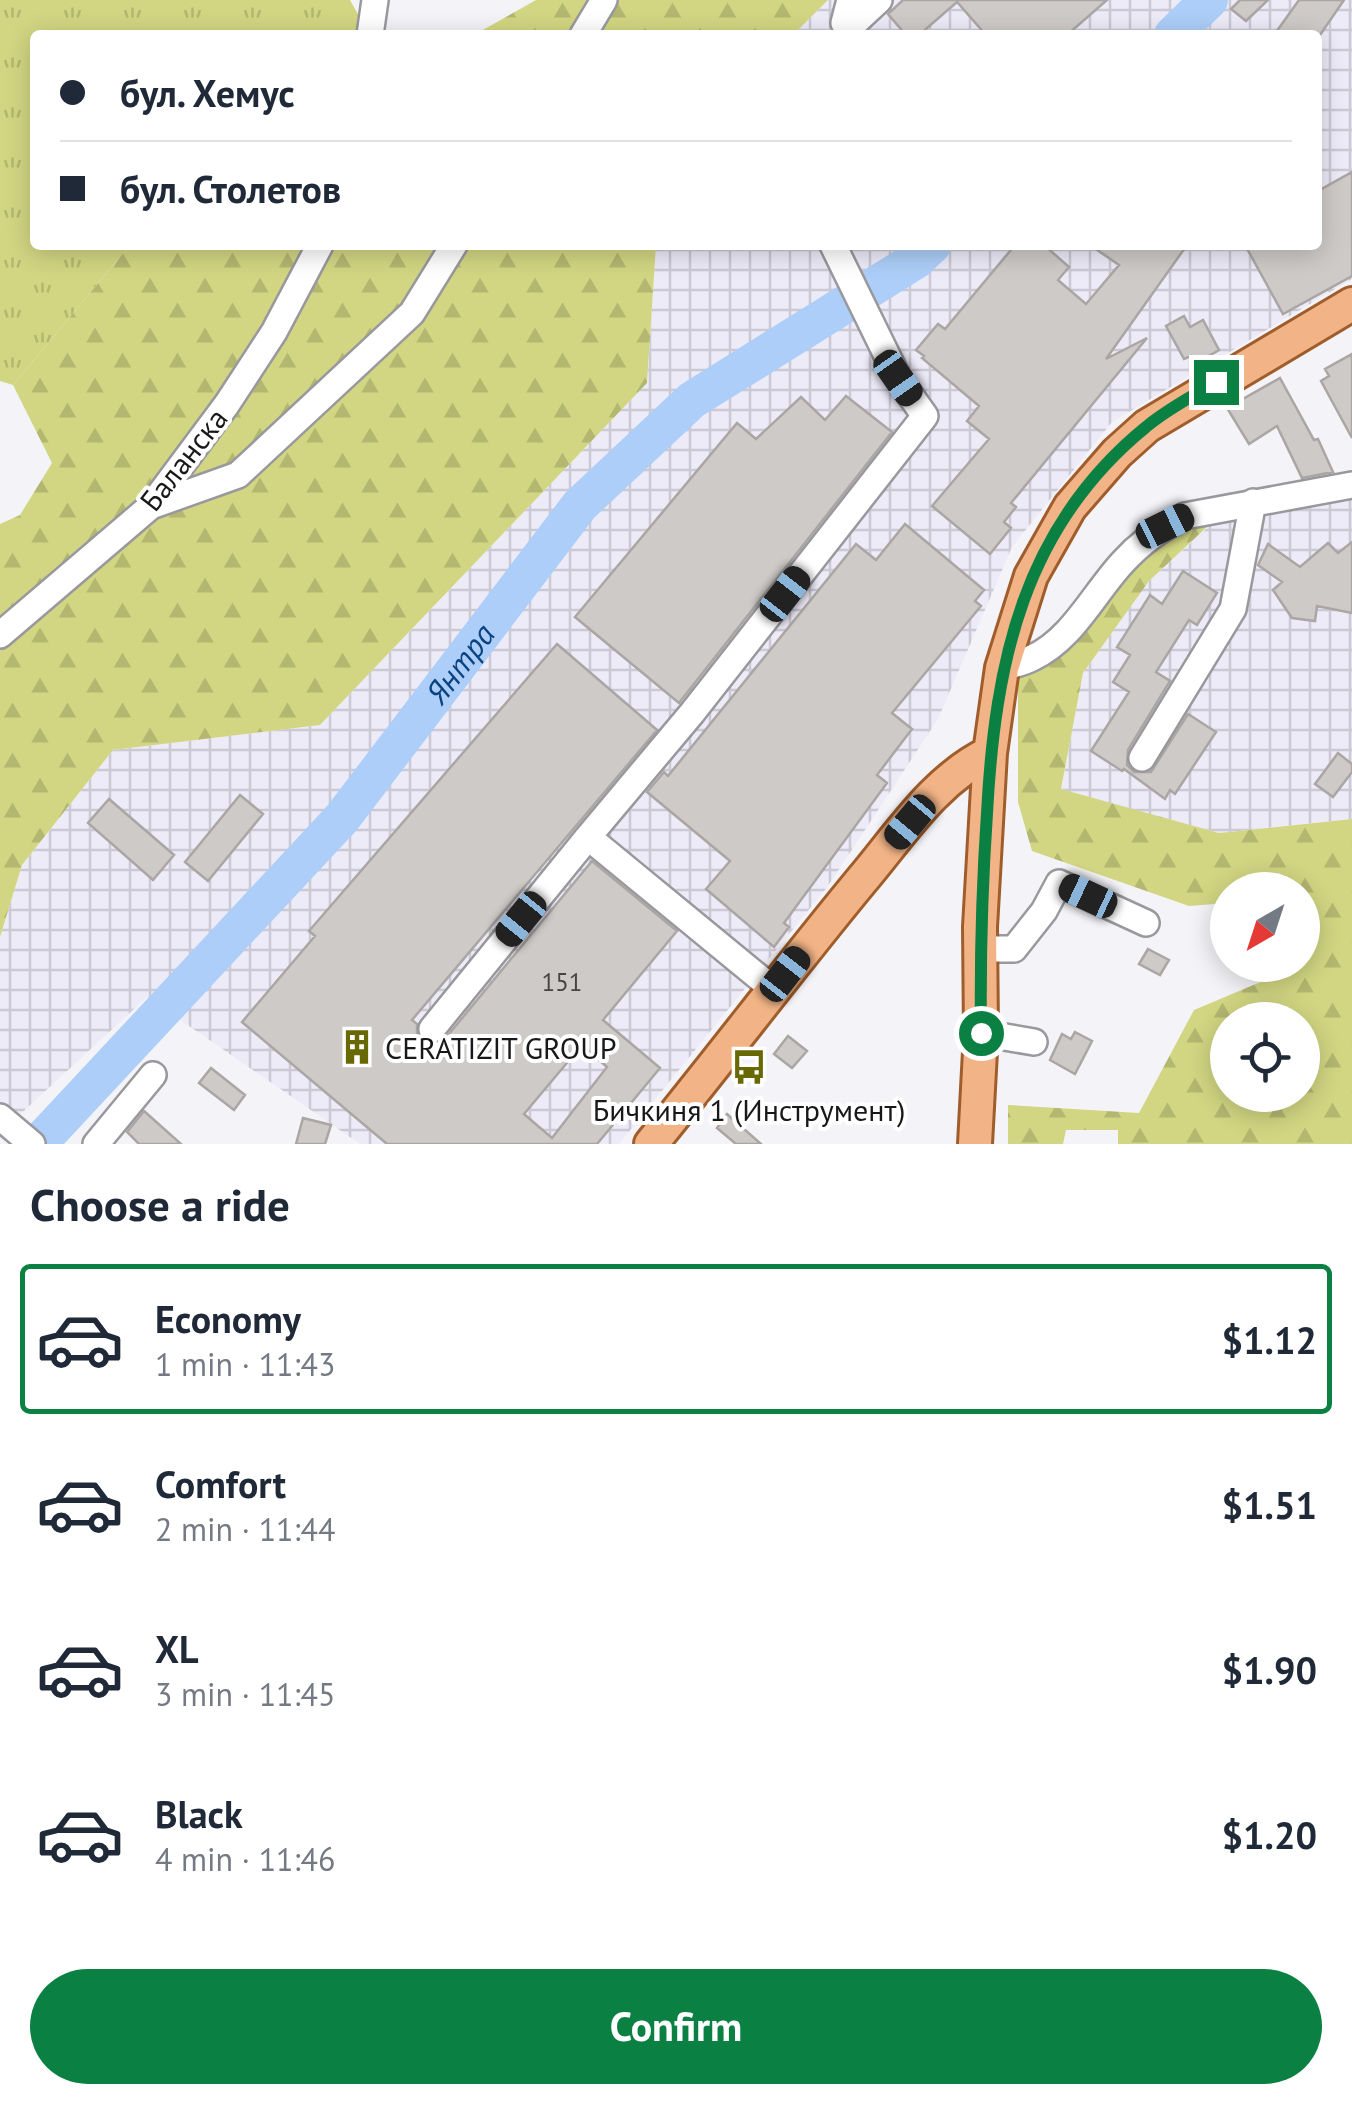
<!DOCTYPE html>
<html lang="en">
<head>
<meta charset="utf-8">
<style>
	:root { --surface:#fff; --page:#f6f6f7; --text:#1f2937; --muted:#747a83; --line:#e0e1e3; --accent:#0b8043 }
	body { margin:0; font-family:"PT Sans",sans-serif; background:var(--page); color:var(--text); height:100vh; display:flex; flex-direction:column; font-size:38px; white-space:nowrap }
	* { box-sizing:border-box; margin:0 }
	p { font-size:32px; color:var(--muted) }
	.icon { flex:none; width:55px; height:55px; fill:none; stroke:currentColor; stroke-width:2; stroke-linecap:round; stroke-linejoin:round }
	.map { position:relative; height:1144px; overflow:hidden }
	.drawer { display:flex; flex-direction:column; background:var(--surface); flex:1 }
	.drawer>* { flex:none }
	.hud { position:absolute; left:30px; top:30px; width:1292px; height:220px; border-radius:10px; box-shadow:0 5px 25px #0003; display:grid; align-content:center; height:220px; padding:0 30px; background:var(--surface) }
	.needle { width:65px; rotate:219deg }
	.buttons { position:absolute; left:1210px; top:872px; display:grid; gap:20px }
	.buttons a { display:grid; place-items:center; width:110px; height:110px; border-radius:50%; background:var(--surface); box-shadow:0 5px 25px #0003; font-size:50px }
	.end { position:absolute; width:45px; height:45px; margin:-22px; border:12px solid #0b8043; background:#fff; box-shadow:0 0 0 5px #fff }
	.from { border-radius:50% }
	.car { position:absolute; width:30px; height:60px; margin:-30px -15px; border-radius:12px; box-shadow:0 0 8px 2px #0007; background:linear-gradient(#222 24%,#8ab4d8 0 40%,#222 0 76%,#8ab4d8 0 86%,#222 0) }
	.hud b { display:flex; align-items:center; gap:35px; height:95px; font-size:38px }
	.hud b+b { border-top:2px solid var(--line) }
	.hud i { width:25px; height:25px; background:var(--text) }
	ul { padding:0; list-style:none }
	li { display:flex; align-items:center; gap:30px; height:150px; margin:0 20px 15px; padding:0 10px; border:5px solid transparent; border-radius:10px }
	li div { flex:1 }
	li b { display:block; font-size:38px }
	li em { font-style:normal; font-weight:800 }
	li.current { border-color:var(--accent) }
	li>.icon { width:90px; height:90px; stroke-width:1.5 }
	h2 { padding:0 30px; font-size:45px; line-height:120px }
	.button { display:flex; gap:20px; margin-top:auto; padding:20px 30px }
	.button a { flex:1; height:115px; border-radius:60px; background:var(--accent); color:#fff; font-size:40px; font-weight:800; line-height:115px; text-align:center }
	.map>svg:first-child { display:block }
	.industrial { fill:url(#industrial-grid) }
	.grass { fill:url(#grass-tufts) }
	.forest { fill:url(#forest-firs); fill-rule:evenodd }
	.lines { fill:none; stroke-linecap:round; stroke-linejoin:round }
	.river { stroke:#accef8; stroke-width:38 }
	.building { fill:#cecac7; stroke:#aba6a4; stroke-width:2.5; fill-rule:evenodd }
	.minor-casing { stroke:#99989d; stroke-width:30 }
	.major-casing { stroke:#a05d2c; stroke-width:38 }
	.minor { stroke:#fff; stroke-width:25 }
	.major { stroke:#f2b486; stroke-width:32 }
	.route { stroke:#0b8043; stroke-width:12 }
	.labels { text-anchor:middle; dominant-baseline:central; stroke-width:8; stroke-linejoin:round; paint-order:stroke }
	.number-label { font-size:25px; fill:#464445 }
	.street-label { font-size:30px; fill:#18181a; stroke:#fff }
	.poi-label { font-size:30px; fill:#18181a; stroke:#fff; text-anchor:start }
	.water-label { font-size:32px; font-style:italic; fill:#0a4380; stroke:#fff }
</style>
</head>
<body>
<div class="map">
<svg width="1352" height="1144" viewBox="0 0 1352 1144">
	<defs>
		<pattern id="industrial-grid" width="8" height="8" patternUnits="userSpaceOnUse" patternTransform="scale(2.5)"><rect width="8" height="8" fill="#edebf8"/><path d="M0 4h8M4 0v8" fill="none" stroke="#cac9d4"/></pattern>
		<pattern id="grass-tufts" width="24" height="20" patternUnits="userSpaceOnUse" patternTransform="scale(2.5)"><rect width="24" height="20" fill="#d2d682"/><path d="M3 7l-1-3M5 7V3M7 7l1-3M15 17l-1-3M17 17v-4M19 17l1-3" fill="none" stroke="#b4b770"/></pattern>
		<pattern id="forest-firs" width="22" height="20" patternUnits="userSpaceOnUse" patternTransform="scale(2.5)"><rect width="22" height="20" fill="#d2d682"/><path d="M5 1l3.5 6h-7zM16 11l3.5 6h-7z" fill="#b4b770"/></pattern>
	</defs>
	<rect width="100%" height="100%" fill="#f4f4f8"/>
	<!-- industrial -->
	<path class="industrial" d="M 828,0 L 1352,0 L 1352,279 L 1112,422 L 1012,547 L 938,719 L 828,886 L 619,1144 L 360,1144 L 147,997 L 0,1133 L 0,937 L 22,865 L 113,750 L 320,725 L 647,383 L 656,245 L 1318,245 L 1318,35 L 793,35 Z
		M 1352,485 L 1352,819 L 1219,833 L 1061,790 L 1083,673 L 1149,581 L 1207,528 L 1185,516 Z"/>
	<!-- grass -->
	<path class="grass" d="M 0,0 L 350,0 L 364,25 L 347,35 L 35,35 L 35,245 L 130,245 L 13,385 L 0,381 Z"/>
	<!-- forest -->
	<path class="forest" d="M 536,0 L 828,0 L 793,35 L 474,35 Z
		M 130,245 L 656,245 L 647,383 L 320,725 L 113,750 L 22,865 L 0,937 L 0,524 L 20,515 L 52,463 L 13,385 Z
		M 1185,516 L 1207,527 L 1149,581 L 1083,673 L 1061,789 L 1219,833 L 1352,819 L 1352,1144 L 1118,1144 L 1118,1130 L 1066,1130 L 1063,1144 L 1008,1144 L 1008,1105 L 1139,1113 L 1194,1010 L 1270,978 L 1275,965 L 1302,965 L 1302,890 L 1228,890 L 1227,903 L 1189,906 L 1032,851 L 1018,802 L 1018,663 ZM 1228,1020 L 1302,1020 L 1302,1095 L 1228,1095 Z"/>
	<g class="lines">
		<!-- river -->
		<g class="river">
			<path d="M 1173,35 L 1209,0"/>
			<path id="s1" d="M 38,1144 L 342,818 L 580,505 L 692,400 L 916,260 L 932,245"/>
		</g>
	</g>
	<!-- building -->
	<path class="building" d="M 903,0 L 1107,0 L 1067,35 L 986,35 L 957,2 L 919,35 L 906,35 L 888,14 Z
		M 1240,0 L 1268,0 L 1246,21 L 1231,9 Z
		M 1299,0 L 1344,0 L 1320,35 L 1274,35 Z
		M 1352,172 L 1352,276 L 1283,314 L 1245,245 L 1318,245 L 1318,191 Z
		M 1015,245 L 1044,245 L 1069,267 L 1058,280 L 1086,304 L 1119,265 L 1090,245 L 1187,245 L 1106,359 L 1147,338 L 1011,503 L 1016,507 L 1004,522 L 1011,528 L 990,554 L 932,506 L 989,439 L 967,421 L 979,406 L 922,358 L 924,356 L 916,350 L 938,324 L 945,329 Z
		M 1184,316 L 1190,327 L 1203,320 L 1219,350 L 1195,364 L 1191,356 L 1184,359 L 1166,326 Z
		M 1352,354 L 1352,438 L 1321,381 L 1329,376 L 1325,369 Z
		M 1280,378 L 1314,440 L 1318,439 L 1333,472 L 1302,478 L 1277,426 L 1249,444 L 1227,408 Z
		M 846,396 L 892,432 L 679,703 L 575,617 L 737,423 L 756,439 L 801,397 L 825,420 Z
		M 905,524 L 984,590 L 975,601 L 981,606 L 892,713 L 912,729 L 877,775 L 887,783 L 784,923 L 789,927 L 774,947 L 706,889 L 730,861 L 647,792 L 664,772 L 668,776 L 856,544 L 876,560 Z
		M 1352,542 L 1352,613 L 1317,606 L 1315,621 L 1292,618 L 1273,590 L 1282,582 L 1258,565 L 1268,544 L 1300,567 L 1328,543 L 1338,553 Z
		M 1183,571 L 1217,593 L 1197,625 L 1189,620 L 1156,672 L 1170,681 L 1128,750 L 1127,765 L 1134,772 L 1151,772 L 1188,714 L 1216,732 L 1175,794 L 1170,790 L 1165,799 L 1124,769 L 1122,771 L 1091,751 L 1129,692 L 1113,682 L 1130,655 L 1117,647 L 1150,595 L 1162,604 Z
		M 557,644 L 657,730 L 412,1020 L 417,1024 L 417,1034 L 423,1042 L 430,1045 L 444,1040 L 592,861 L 677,931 L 603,1020 L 660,1068 L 597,1144 L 387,1144 L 242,1022 L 315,936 L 309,931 ZM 582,1045 L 607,1067 L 552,1138 L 524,1114 Z
		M 1338,753 L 1352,764 L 1352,772 L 1333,797 L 1315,784 Z
		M 240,795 L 263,814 L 208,881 L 185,862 Z
		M 109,799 L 174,855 L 153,880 L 88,823 Z
		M 1148,949 L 1169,960 L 1160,975 L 1139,964 Z
		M 1075,1032 L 1092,1041 L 1075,1074 L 1050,1060 L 1062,1034 L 1071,1039 Z
		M 788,1036 L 807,1051 L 792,1068 L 774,1054 Z
		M 211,1068 L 245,1095 L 234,1110 L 199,1083 Z
		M 144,1111 L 181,1144 L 139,1144 L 127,1132 Z
		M 727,1114 L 761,1144 L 736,1144 L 717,1128 Z
		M 303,1118 L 331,1125 L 325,1144 L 296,1144 Z"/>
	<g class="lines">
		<defs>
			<path id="minor" d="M 850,0 L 844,23 L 850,27 L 879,0
				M 370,35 L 375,0
				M 583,35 L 604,0
				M 151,506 L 238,475 L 412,313 L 454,245
				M 0,635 L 151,506 L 227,404 L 274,332 L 320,245
				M 1002,668 C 1012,665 1023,663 1032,658 C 1072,640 1094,593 1123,562 C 1141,542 1161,528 1185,516 L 1352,485
				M 1142,758 L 1233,609 L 1253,502
				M 980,949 L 1014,949 L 1044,911 L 1059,883 L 1146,923
				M 773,989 L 588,837 L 692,713 L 925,416 L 898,378 L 833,245
				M 432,1029 L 588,837
				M 981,1033 L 1034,1042
				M 0,1117 L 32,1144
				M 96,1144 L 153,1075"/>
			<path id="major" d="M 651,1144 C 722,1057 790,967 861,881 C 900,835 935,779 990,753
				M 975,1144 L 981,1033 L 980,927 L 990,753 L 1002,668 L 1031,576 L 1070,507 L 1117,453 L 1147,426 L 1352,304"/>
		</defs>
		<!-- minor casing -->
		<use href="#minor" class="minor-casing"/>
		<!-- major casing -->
		<use href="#major" class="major-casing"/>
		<!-- minor -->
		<use href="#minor" class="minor"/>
		<!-- major -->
		<use href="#major" class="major"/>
	</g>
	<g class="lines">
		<!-- route -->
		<path class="route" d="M 981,1033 C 980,959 982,887 987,813 C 995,663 1023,527 1146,427 C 1167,409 1193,396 1216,382"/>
	</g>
	<!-- icons -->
	<defs>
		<symbol id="building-bare" viewBox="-9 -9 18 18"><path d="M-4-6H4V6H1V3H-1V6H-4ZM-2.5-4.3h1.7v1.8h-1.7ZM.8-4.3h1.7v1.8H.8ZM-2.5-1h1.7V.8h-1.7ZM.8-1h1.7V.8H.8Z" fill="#686905" stroke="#fff" stroke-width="2.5" paint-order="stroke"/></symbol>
		<symbol id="bus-bare" viewBox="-9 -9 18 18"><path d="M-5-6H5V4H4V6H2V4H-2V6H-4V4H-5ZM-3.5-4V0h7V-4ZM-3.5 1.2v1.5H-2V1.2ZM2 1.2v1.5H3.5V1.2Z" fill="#686905" stroke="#fff" stroke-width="2.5" paint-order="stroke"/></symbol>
	</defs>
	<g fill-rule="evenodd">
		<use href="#building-bare" x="332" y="1022" width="50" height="50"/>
		<use href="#bus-bare" x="724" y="1042" width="50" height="50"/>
	</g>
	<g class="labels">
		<!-- number labels -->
		<g class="number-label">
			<text x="562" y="982">151</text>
		</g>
		<!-- street labels -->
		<g class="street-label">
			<text transform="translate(183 459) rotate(-52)">Баланска</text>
		</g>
		<!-- poi labels -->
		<g class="poi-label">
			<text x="385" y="1047">CERATIZIT GROUP</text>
			<text x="749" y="1109" text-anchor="middle">Бичкиня 1 (Инструмент)</text>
		</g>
		<!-- water labels -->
		<g class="water-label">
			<text stroke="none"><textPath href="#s1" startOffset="640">Янтра</textPath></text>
		</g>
	</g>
</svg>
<div class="buttons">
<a><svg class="needle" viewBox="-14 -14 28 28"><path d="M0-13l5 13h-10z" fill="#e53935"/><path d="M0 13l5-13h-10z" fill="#747a83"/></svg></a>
<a><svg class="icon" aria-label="locate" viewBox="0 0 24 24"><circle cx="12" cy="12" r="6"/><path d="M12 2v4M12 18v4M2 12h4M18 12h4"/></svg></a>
</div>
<i class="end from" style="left:981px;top:1033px"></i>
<i class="end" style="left:1216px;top:382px"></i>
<i class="car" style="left:898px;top:378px;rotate:145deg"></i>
<i class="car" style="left:1165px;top:526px;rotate:64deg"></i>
<i class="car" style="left:785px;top:594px;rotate:38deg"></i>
<i class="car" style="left:910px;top:822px;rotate:220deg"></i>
<i class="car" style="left:1088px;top:896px;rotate:295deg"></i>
<i class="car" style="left:521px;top:919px;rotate:219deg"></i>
<i class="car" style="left:785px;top:974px;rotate:38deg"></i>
<div class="hud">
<b><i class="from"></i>бул. Хемус</b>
<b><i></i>бул. Столетов</b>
</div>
</div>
<section class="drawer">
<h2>Choose a ride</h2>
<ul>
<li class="current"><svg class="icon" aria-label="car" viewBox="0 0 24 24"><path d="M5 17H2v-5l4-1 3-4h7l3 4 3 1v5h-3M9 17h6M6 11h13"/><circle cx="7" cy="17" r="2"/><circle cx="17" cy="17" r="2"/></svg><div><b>Economy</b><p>1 min · 11:43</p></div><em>$1.12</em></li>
<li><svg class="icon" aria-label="car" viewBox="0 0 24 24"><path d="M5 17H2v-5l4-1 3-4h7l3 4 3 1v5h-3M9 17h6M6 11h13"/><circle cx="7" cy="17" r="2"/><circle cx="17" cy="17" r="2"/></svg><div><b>Comfort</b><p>2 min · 11:44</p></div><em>$1.51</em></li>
<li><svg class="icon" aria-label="car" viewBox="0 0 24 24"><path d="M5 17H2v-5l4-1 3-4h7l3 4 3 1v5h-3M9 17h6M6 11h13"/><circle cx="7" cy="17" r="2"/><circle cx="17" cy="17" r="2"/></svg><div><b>XL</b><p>3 min · 11:45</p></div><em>$1.90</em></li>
<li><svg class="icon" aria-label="car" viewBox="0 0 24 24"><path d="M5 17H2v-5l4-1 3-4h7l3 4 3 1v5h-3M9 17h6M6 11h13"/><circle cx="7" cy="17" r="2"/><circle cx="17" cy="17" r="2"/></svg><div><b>Black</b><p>4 min · 11:46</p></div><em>$1.20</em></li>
</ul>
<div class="button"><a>Confirm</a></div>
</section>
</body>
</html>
